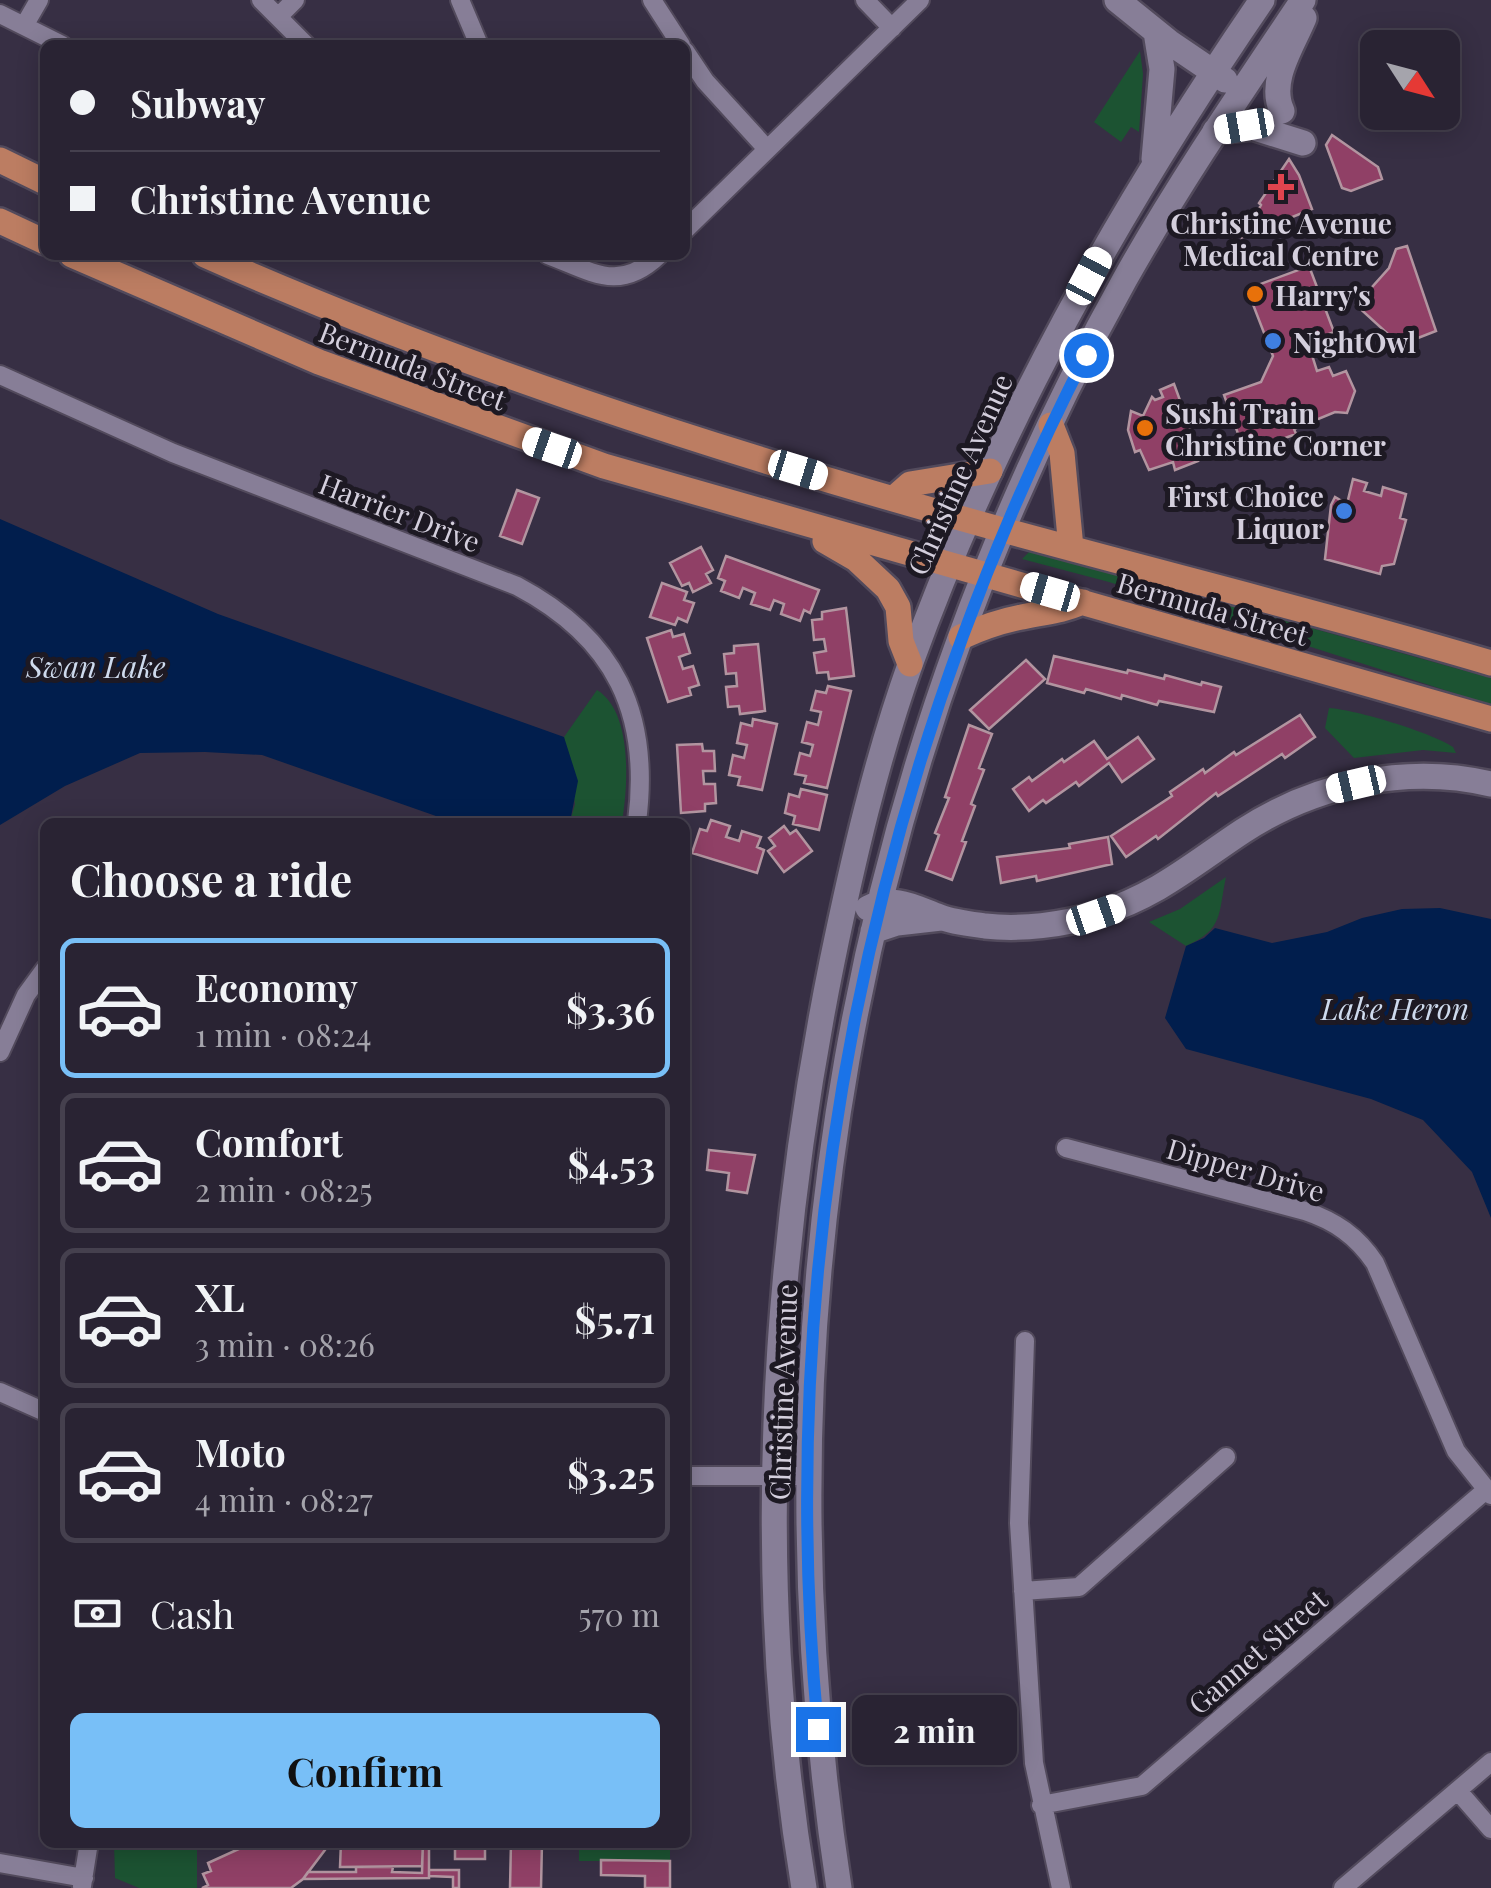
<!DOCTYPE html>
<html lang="en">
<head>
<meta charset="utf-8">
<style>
	:root { --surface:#292333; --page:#312b3b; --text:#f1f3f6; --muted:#a5a4ac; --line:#45404e; --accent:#78bff7 }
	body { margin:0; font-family:"Playfair Display",serif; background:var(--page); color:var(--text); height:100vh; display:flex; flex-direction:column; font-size:38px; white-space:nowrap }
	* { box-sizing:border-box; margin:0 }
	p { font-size:32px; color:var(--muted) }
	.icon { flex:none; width:55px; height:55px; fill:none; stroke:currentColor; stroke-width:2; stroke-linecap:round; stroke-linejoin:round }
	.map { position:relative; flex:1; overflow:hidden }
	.details { position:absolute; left:40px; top:818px; width:650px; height:1030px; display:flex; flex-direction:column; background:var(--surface); border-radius:15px; box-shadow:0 5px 25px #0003,0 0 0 2px var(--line) }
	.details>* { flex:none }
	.top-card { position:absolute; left:40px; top:40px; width:650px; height:220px; border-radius:15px; box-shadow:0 5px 25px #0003,0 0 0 2px var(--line); display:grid; align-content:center; height:220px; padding:0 30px; background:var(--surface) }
	.needle { width:65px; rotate:126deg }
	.fabs { position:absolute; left:1360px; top:30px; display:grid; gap:20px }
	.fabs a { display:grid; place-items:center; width:100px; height:100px; border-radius:15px; background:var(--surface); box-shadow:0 5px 25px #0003,0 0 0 2px var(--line); font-size:50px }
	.end { position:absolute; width:45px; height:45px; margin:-22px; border:12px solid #1a73e8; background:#fff; box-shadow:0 0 0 5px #fff }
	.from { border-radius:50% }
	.bubble { position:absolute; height:70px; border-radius:15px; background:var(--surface); box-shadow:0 5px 25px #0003,0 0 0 2px var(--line); font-size:32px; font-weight:700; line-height:70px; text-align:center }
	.car { position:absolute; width:30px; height:60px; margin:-30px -15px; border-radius:12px; box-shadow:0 0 8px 2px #0007; background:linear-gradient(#fff 24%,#345 0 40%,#fff 0 76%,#345 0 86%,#fff 0) }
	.top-card b { display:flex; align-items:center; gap:35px; height:95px; font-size:38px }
	.top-card b+b { border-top:2px solid var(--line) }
	.top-card i { width:25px; height:25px; background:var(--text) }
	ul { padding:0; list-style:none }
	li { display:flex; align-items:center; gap:30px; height:140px; margin:0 20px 15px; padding:0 10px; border:5px solid var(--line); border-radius:15px }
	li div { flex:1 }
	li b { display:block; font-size:38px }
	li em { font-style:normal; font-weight:700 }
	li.on { border-color:var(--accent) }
	li>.icon { width:90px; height:90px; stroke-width:1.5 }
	h2 { padding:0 30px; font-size:45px; line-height:120px }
	.pay { display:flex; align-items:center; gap:25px; height:110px; padding:0 30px; font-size:38px }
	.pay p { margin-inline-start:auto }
	.button { display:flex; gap:20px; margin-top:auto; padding:20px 30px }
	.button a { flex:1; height:115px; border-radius:15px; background:var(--accent); color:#111; font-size:40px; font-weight:700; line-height:115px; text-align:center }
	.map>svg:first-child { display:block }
	.green { fill:#1c5332 }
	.water { fill:#011e4d }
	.building { fill:#904066; stroke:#b295a0; stroke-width:2.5 }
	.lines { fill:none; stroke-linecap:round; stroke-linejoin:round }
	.street-casing { stroke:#524a5c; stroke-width:22 }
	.secondary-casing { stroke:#524a5c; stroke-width:30 }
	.primary-casing { stroke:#524a5c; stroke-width:30 }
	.street { stroke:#877e97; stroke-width:18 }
	.secondary { stroke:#877e97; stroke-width:25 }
	.primary { stroke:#bc7d62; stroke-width:25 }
	.route { stroke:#1a73e8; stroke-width:12 }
	.health-dot { fill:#e0444e; stroke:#1d1923; stroke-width:4 }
	.food-dot { fill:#e8710a; stroke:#1d1923; stroke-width:4 }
	.shop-dot { fill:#3f7fe0; stroke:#1d1923; stroke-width:4 }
	.labels { text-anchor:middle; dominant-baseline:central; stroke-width:10; stroke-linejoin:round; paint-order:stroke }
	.poi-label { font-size:28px; font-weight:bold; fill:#d4cfdd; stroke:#1d1923; text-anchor:start }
	.street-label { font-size:28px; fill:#d4cfdd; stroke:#1d1923 }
	.water-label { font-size:30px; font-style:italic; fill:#cedaed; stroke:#1d1923 }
</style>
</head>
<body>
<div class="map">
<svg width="1491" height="1888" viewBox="0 0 1491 1888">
	<rect width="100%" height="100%" fill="#372f44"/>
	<!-- green -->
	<path class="green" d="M 1140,51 L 1143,74 L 1139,132 L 1131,127 L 1121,142 L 1094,122 Z
		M 1031,550 L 1491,678 L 1491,705 L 1109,582 L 1022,559 Z
		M 597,690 C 633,712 628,786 622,822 L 570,822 L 575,804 L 564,737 Z
		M 1329,708 C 1357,710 1430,732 1453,747 L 1456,753 L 1423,750 L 1354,758 L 1325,728 Z
		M 1226,877 C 1218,914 1224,929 1186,946 L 1149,922 L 1180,909 Z
		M 114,1843 L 197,1843 L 197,1888 L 139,1888 L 115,1878 Z
		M 579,1843 L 670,1843 L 670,1861 L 579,1861 Z"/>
	<!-- water -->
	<path class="water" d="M 0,519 L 218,614 L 564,737 L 578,781 L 570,822 L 453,822 L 262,755 L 205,752 L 140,753 L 65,786 L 0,825 Z
		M 1440,908 L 1491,919 L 1491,1218 L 1472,1172 L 1423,1120 L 1371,1099 L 1186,1049 L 1165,1018 L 1186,946 L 1204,938 L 1215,928 L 1272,943 L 1327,932 L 1362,918 L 1402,909 Z"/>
	<!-- building -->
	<path class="building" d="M 1332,135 L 1378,167 L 1382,179 L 1351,191 L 1342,188 L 1326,145 Z
		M 1289,159 L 1299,175 L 1312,209 L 1243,237 L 1261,205 L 1259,203 Z
		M 1407,246 L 1436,331 L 1400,345 L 1356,305 L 1389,268 L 1396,249 Z
		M 1309,266 L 1334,332 L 1329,334 L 1333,343 L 1311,352 L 1317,371 L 1329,367 L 1333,376 L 1346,371 L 1355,391 L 1347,413 L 1335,412 L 1294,429 L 1296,434 L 1245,453 L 1224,395 L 1261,382 L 1273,356 L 1247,289 Z
		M 1174,384 L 1199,452 L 1195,453 L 1198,461 L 1175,470 L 1173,462 L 1149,470 L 1140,450 L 1135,452 L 1128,430 L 1131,411 L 1143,416 L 1152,397 L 1155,400 L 1163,397 L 1160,390 Z
		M 1353,479 L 1367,483 L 1364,491 L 1381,496 L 1383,487 L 1406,494 L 1400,518 L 1406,520 L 1394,564 L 1382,566 L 1380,574 L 1325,559 L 1331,505 L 1335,497 L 1347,504 Z
		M 517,490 L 539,498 L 522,544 L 500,536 Z
		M 701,547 L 713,570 L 706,574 L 711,583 L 693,592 L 689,583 L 682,586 L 670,563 Z
		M 726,556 L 819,590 L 810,613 L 804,610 L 800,621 L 781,614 L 784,604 L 774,600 L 770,610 L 751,604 L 755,593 L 743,588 L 739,598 L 721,591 L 725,581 L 718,578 Z
		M 662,583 L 687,592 L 684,600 L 694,603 L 687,622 L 678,618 L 675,625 L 650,617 Z
		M 846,608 L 854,676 L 829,679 L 828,672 L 817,673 L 814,653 L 826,651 L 824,639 L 814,640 L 812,620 L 822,619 L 822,612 Z
		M 671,630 L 673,637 L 684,634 L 690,653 L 679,657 L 683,669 L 693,666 L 699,685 L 689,688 L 691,695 L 668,702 L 647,638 Z
		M 758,644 L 765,711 L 740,714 L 739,706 L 728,707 L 726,687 L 737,686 L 736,673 L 726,674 L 724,654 L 734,653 L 734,646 Z
		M 1054,656 L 1127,673 L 1128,670 L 1164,679 L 1165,675 L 1201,685 L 1202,682 L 1221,687 L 1214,712 L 1159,701 L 1157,705 L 1122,695 L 1121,699 L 1086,689 L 1084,693 L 1047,683 Z
		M 1026,660 L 1045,679 L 989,729 L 970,710 Z
		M 828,686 L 851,691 L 827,788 L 804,783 L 806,776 L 795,774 L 800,753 L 810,756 L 813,745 L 802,742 L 807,722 L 818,725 L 821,712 L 811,710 L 816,691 L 826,693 Z
		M 1300,715 L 1315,737 L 1285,758 L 1282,754 L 1218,796 L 1216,793 L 1158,839 L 1156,836 L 1126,857 L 1111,836 L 1172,796 L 1170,792 L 1203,769 L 1205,773 L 1234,752 L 1236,755 Z
		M 753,719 L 777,724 L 762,790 L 738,785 L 740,777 L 729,775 L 733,755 L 744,758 L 747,745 L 737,743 L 741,723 L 752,726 Z
		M 969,725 L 992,734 L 979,768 L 984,770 L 971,804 L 975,806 L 962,841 L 966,842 L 952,880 L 926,870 L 939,835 L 935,833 L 949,798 L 945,797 Z
		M 1138,737 L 1154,759 L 1122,782 L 1109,763 L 1079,786 L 1076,782 L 1046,803 L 1043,800 L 1029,811 L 1013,789 L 1029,777 L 1032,781 L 1062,759 L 1064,762 L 1094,741 L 1107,759 Z
		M 702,744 L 703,751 L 714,751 L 715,771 L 703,771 L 704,784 L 715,784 L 716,803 L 705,804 L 705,811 L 681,813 L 677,745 Z
		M 801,789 L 827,795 L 819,830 L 793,824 L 795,816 L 785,813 L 789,794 L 799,797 Z
		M 711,820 L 730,826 L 726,837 L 739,841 L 742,831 L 761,837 L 757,847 L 764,850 L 757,873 L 692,853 L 700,829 L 707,831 Z
		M 784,826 L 790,834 L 796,830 L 812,851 L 784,872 L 768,851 L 775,846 L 769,838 Z
		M 1108,837 L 1112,864 L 1037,881 L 1036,876 L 1001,883 L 997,857 L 1070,848 L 1069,844 Z
		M 709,1150 L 755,1155 L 747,1193 L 727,1190 L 729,1173 L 707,1170 Z
		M 254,1842 L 331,1842 L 303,1879 L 291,1888 L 202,1888 L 208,1885 L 203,1874 L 211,1871 L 208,1863 Z
		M 341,1842 L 423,1842 L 422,1866 L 340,1867 Z
		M 423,1842 L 429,1842 L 429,1878 L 303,1879 L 308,1872 L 356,1872 L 356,1867 L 393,1867 L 392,1872 L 422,1873 Z
		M 455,1842 L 485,1842 L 485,1859 L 455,1859 Z
		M 511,1842 L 542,1842 L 541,1888 L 510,1888 Z
		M 601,1860 L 670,1861 L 670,1888 L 645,1888 L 645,1876 L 601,1875 Z
		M 429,1870 L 459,1870 L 459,1888 L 453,1888 L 453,1877 L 429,1876 Z"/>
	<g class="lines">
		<defs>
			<path id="street" d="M 261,0 L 306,45
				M 460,0 L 479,45
				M 652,0 L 681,45
				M 865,0 L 892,28
				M 0,14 L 62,45
				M 278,17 L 295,0
				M 24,26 L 39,0
				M 685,51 L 705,81 L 767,149
				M 685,230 L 920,0
				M 548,255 C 593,272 619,293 659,255
				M 0,375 L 173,453 L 517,586 C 615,638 651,713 637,822
				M 0,1052 L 26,995 L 45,969
				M 1066,1148 L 1305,1211 C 1335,1221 1357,1236 1375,1263 L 1456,1451 L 1491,1495
				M 1025,1341 L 1019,1523 L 1034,1763 L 1061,1888
				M 0,1392 L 45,1412
				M 685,1476 L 808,1476
				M 1023,1591 L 1079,1587 L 1226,1457
				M 1458,1791 L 1491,1829
				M 1041,1805 L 1142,1786 L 1486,1490
				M 0,1863 L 84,1878
				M 82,1886 L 89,1842
				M 1343,1888 L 1491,1762"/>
			<path id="secondary" d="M 1117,0 L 1169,42 L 1225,80
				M 1282,111 C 1268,81 1292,47 1304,18
				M 1215,131 L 1252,127 L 1303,143
				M 1154,159 L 1162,69 L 1156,32
				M 868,908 C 896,895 913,907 940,917 C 953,922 971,924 985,926 C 1021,930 1063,925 1098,914 C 1157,896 1193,864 1243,831 C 1315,784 1406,764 1491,784
				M 873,931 L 897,923 L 941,918
				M 804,1888 C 753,1582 771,1265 832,962 C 853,860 876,760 911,662 C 997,425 1120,207 1262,0
				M 839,1888 C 754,1331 850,772 1125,279 C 1179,183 1242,91 1303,0"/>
			<path id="primary" d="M 0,160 L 45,182
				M 0,221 L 45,242
				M 72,255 L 319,362 L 604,466 L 1491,719
				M 205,255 C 453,365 713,449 974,522 C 1146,570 1320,612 1491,663
				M 1051,425 L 1062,453 L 1071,548
				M 893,499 L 910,484 L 990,471
				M 825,541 L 856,559 L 888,589 L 898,607 L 901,641 L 910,664
				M 961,637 C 981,628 1000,621 1022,617 C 1048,611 1056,613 1083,602"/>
		</defs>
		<!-- street casing -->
		<use href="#street" class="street-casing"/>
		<!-- secondary casing -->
		<use href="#secondary" class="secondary-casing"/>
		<!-- primary casing -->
		<use href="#primary" class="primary-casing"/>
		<!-- street -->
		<use href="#street" class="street"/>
		<!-- secondary -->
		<use href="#secondary" class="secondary"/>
		<!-- primary -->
		<use href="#primary" class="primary"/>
	</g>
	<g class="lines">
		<!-- route -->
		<path class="route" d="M 818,1729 C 773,1256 870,778 1086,355"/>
	</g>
	<!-- markers -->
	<path class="health-dot" d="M1276 172h10v10h10v10h-10v10h-10v-10h-10v-10h10z"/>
	<g class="food-dot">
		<circle cx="1255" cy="294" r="10"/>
		<circle cx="1145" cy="428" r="10"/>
	</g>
	<g class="shop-dot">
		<circle cx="1273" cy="341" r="10"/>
		<circle cx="1344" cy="511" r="10"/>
	</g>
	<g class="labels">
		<!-- poi labels -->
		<g class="poi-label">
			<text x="1281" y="222" text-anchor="middle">Christine Avenue<tspan x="1281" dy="32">Medical Centre</tspan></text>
			<text x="1275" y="294">Harry's</text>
			<text x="1293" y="341">NightOwl</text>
			<text x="1165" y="412">Sushi Train<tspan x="1165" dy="32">Christine Corner</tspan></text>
			<text x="1324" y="495" text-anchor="end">First Choice<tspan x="1324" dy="32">Liquor</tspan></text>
		</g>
		<!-- street labels -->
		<g class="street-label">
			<text transform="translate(413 365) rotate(21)">Bermuda Street</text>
			<text transform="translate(959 474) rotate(-66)">Christine Avenue</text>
			<text transform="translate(400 512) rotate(21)">Harrier Drive</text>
			<text transform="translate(1213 608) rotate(16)">Bermuda Street</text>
			<text transform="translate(1246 1169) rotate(16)">Dipper Drive</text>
			<text transform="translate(782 1392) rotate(-88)">Christine Avenue</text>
			<text transform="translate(1257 1651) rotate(-41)">Gannet Street</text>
		</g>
		<!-- water labels -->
		<g class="water-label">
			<text x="96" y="666">Swan Lake</text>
			<text x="1395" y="1008">Lake Heron</text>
		</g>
	</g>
</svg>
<div class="fabs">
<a><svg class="needle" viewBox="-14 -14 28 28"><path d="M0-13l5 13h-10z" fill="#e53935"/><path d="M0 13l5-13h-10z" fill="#a5a4ac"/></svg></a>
</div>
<i class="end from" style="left:1086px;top:355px"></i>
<i class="end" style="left:818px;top:1729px"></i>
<div class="bubble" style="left:852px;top:1695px;width:165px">2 min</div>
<i class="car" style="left:1244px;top:126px;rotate:260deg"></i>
<i class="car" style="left:1089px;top:276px;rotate:28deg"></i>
<i class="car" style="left:552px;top:448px;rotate:289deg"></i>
<i class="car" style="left:798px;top:470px;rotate:107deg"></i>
<i class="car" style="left:1050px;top:592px;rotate:286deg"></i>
<i class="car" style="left:1356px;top:784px;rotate:257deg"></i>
<i class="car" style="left:1096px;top:915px;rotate:71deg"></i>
<div class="top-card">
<b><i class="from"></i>Subway</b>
<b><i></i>Christine Avenue</b>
</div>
<section class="details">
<h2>Choose a ride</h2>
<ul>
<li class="on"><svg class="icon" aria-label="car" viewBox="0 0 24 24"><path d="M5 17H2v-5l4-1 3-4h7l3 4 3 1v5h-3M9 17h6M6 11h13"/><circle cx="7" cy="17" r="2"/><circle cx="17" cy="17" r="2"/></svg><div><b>Economy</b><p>1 min · 08:24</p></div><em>$3.36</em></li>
<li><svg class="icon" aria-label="car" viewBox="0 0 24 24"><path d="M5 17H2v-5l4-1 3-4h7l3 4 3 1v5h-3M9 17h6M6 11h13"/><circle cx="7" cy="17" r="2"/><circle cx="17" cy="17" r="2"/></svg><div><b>Comfort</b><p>2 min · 08:25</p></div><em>$4.53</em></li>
<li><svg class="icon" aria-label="car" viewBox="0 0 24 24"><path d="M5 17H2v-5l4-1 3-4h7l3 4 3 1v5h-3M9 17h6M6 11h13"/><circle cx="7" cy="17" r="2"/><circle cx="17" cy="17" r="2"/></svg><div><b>XL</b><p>3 min · 08:26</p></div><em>$5.71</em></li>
<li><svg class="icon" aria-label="car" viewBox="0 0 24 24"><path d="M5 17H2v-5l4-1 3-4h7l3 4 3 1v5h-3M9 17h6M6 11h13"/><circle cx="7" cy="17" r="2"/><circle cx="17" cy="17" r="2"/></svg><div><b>Moto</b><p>4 min · 08:27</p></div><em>$3.25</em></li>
</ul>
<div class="pay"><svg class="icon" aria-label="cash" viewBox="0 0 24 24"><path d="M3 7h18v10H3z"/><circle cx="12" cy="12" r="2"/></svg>Cash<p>570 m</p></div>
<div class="button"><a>Confirm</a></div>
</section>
</div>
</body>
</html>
